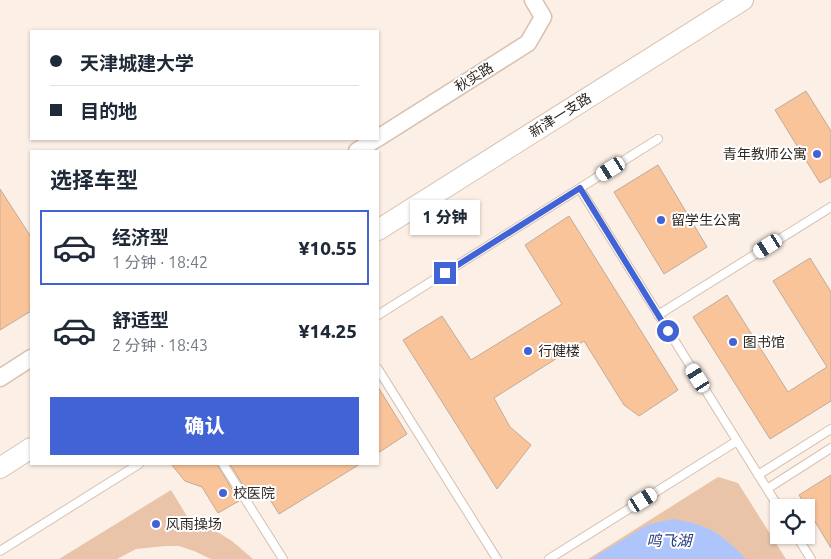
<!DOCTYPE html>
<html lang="zh">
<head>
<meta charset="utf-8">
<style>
	:root { --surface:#fff; --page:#f2f2f3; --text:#1f2937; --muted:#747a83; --line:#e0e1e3; --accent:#4163d5 }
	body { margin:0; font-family:Ubuntu,"Noto Sans SC",sans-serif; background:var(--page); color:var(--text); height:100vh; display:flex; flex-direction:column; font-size:19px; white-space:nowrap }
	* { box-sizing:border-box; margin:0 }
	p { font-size:16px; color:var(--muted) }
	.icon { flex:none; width:28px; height:28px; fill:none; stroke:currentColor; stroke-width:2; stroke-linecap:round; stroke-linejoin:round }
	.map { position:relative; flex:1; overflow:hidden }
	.side { position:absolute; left:30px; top:150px; width:349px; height:315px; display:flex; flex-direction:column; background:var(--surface); border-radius:0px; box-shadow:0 1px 4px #0004 }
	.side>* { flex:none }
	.banner { position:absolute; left:30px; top:30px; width:349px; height:110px; border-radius:0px; box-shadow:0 1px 4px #0004; display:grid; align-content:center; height:110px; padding:0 20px; background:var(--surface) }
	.controls { position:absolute; left:770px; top:499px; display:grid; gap:10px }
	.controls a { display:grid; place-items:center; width:45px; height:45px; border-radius:0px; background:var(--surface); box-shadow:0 1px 4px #0004; font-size:25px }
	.end { position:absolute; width:22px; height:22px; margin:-11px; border:6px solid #4163d5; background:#fff; box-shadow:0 0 0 2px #fff }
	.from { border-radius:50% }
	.bubble { position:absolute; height:35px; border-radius:0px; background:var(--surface); box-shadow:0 1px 4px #0004; font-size:16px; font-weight:800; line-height:35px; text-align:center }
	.car { position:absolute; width:15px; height:30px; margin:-15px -8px; border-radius:6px; box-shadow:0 0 4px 1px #0007; background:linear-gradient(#fff 24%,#345 0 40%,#fff 0 76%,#345 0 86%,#fff 0) }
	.banner b { display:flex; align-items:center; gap:18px; height:48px; font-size:19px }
	.banner b+b { border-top:1px solid var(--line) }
	.banner i { width:12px; height:12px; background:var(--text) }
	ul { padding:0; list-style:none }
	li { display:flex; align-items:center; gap:15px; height:75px; margin:0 10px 8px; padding:0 10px; border:2px solid transparent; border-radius:0px }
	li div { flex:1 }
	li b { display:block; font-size:19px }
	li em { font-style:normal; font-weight:800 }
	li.on { border-color:var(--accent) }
	li>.icon { width:45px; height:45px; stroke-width:1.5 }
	h2 { padding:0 20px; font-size:22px; line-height:60px }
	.cta { display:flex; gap:10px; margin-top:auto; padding:10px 20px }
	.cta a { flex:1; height:58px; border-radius:0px; background:var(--accent); color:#fff; font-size:20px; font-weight:800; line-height:58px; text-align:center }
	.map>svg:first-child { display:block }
	.green { fill:#e9c4a9 }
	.water { fill:#aec5fc }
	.building { fill:#fac49b; stroke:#bfab9b }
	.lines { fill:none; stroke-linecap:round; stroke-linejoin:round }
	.service-casing { stroke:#d6c1b1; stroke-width:10 }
	.minor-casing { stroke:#d6c1b1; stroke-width:19 }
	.tertiary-casing { stroke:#d6c1b1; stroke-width:22 }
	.service { stroke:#fff; stroke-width:8 }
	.minor { stroke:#fff; stroke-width:16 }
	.tertiary { stroke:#fff; stroke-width:20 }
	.route { stroke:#4163d5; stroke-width:6 }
	.poi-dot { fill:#4163d5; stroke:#fff; stroke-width:2 }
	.labels { text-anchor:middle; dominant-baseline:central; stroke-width:4; stroke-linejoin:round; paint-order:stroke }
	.street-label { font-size:14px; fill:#312923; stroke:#fff }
	.poi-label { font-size:14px; fill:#312923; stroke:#fff; text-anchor:start }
	.water-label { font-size:15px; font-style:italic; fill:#273b7c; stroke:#fff }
</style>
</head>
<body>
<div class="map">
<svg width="831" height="559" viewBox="0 0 831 559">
	<rect width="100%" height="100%" fill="#fcefe5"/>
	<!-- green -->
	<path class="green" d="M 718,477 L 738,483 L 786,559 L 588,559 Z
		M 171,490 L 190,521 L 219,533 L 232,541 L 253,559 L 211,559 L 194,551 L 179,546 L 165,546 L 136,549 L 117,559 L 59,559 Z"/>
	<!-- water -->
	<path class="water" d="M 673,519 C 710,525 720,533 746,559 L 591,559 L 647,525 Z"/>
	<!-- building -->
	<path class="building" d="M 806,91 L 831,131 L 831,177 L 820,183 L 775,110 Z
		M 658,165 L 707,247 L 664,274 L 614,192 Z
		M 0,189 L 31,237 L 31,311 L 0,330 Z
		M 569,216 L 678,390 L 639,416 L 624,405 L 584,341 L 494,398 L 510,427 L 531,445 L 497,489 L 403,340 L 442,316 L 471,360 L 562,304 L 525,245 Z
		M 810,258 L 831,292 L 831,401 L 770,439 L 693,317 L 727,295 L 788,392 L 827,367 L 773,281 Z
		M 378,387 L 407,434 L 378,453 Z
		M 171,464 L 217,464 L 239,501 L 218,513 L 202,487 L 185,481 Z
		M 230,464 L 360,464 L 279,514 L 262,487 L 249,495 Z
		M 831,475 L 831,548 L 799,495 Z"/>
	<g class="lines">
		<defs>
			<path id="service" d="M 580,189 L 779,508
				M 378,315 L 658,139
				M 658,315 L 831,207
				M 378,369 L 497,559
				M 223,464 L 283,559
				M 758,475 L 831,429
				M 767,489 L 831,448
				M 796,535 L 811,559
				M 0,551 L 139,464
				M 549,559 L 737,441"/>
			<path id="minor" d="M 378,138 L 528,43 L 543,17 L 533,0
				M 357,151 L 376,139
				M 0,378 L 31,358"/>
			<path id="tertiary" d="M 378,230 L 743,0
				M 0,468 L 31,448"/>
		</defs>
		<!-- service casing -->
		<use href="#service" class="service-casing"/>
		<!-- minor casing -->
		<use href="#minor" class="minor-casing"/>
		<!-- tertiary casing -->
		<use href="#tertiary" class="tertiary-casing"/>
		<!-- service -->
		<use href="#service" class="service"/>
		<!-- minor -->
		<use href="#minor" class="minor"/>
		<!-- tertiary -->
		<use href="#tertiary" class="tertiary"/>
	</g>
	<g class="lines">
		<!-- route -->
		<path class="route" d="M 445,273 L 580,188 L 668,331"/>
	</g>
	<!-- markers -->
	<g class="poi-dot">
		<circle cx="817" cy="154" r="5"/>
		<circle cx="661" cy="220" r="5"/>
		<circle cx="733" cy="342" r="5"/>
		<circle cx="528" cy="351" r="5"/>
		<circle cx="223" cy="493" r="5"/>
		<circle cx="156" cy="524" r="5"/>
	</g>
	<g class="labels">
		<!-- street labels -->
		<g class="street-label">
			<text transform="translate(474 77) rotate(-32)">秋实路</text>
			<text transform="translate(560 115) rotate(-32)">新津一支路</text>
		</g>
		<!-- poi labels -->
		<g class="poi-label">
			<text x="807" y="154" text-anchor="end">青年教师公寓</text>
			<text x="671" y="220">留学生公寓</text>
			<text x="743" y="342">图书馆</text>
			<text x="538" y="351">行健楼</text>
			<text x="233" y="493">校医院</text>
			<text x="166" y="524">风雨操场</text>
		</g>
		<!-- water labels -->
		<g class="water-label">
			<text x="669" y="540">鸣飞湖</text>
		</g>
	</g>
</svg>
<div class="controls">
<a><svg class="icon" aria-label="locate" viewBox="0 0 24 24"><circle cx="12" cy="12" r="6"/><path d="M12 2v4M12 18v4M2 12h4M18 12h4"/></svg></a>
</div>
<i class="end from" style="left:668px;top:331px"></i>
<i class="end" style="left:445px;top:273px"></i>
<div class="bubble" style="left:410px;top:200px;width:70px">1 分钟</div>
<i class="car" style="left:611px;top:169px;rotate:238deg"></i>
<i class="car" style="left:768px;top:246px;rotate:238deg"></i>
<i class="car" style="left:698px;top:378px;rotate:328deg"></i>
<i class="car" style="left:643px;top:500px;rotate:58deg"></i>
<div class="banner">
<b><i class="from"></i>天津城建大学</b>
<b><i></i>目的地</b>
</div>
<section class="side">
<h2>选择车型</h2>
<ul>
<li class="on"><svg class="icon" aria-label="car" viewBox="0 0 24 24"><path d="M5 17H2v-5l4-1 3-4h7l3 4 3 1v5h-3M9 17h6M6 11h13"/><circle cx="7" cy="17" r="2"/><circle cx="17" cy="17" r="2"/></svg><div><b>经济型</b><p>1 分钟 · 18:42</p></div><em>¥10.55</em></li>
<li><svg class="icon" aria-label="car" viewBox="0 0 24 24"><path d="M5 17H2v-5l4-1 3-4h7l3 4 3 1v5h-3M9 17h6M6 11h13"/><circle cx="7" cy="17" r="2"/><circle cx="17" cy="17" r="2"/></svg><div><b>舒适型</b><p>2 分钟 · 18:43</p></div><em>¥14.25</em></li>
</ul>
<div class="cta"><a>确认</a></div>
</section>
</div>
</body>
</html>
